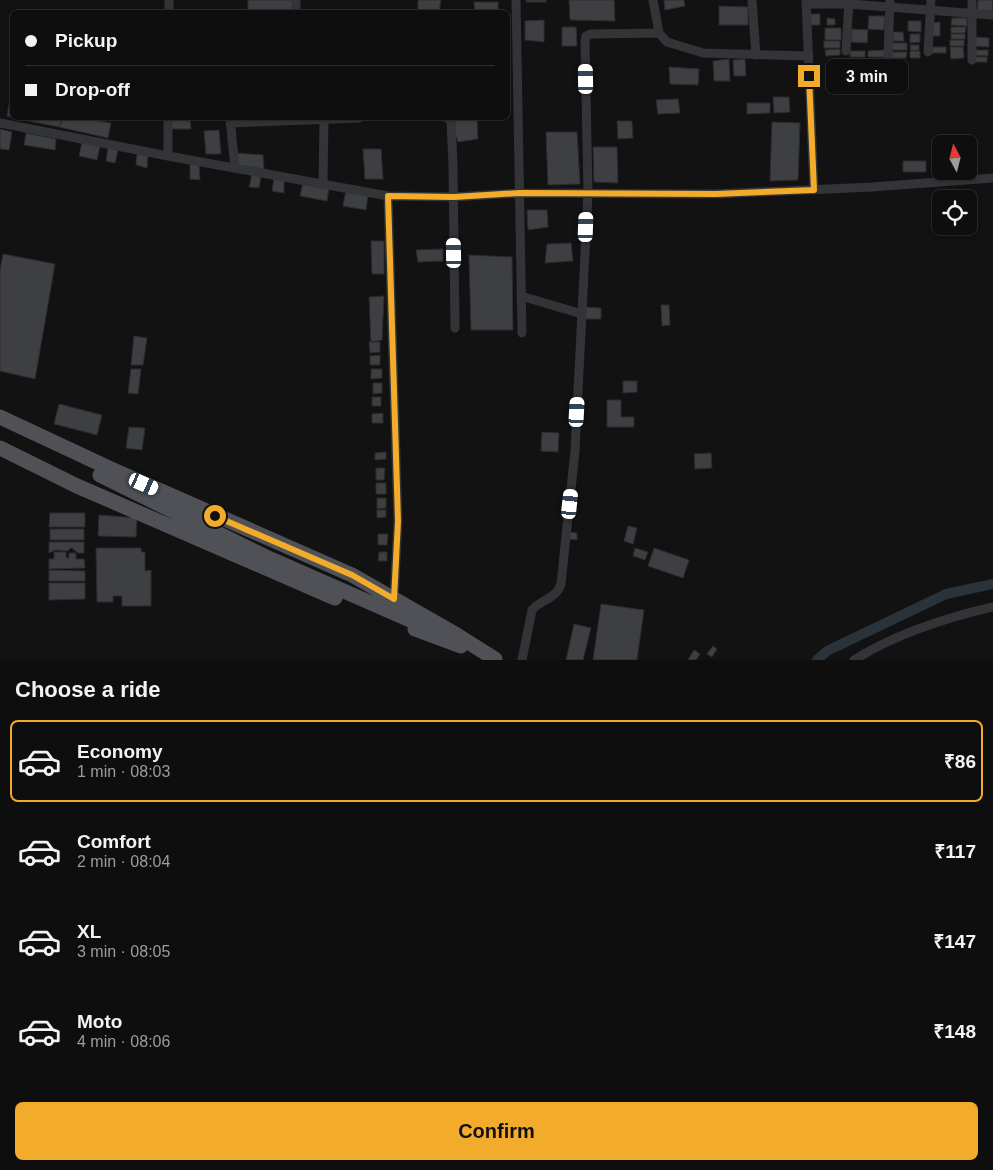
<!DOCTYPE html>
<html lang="en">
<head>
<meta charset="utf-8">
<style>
	:root { --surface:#0e0e0e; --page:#171717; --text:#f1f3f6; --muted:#9b9c9e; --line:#2e2e2e; --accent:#f2ab2b }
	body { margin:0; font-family:Arial,sans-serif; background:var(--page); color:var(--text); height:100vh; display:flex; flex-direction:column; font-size:19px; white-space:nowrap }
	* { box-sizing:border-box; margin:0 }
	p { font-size:16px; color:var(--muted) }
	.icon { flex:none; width:28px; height:28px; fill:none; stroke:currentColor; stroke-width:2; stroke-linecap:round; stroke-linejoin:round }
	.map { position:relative; height:660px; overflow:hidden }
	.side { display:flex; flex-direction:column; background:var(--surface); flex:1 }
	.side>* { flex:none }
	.hud { position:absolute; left:10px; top:10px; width:500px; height:110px; border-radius:8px; box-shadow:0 1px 4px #0004,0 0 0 1px var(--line); display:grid; align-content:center; height:110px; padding:0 15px; background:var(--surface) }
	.needle { width:32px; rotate:353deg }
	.buttons { position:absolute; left:932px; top:135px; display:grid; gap:10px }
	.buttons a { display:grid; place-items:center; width:45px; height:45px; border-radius:8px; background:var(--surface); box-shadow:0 1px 4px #0004,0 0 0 1px var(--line); font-size:25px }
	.end { position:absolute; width:22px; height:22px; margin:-11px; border:6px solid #f2ab2b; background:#111; box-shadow:0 0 0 2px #111 }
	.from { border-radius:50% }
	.bubble { position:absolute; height:35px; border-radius:8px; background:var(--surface); box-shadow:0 1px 4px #0004,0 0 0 1px var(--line); font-size:16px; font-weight:700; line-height:35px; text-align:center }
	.car { position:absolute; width:15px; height:30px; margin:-15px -8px; border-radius:6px; box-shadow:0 0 4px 1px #0007; background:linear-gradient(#fff 24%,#345 0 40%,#fff 0 76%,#345 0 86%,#fff 0) }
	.hud b { display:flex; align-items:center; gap:18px; height:48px; font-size:19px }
	.hud b+b { border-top:1px solid var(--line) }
	.hud i { width:12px; height:12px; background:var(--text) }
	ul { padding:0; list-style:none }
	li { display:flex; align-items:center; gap:15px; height:82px; margin:0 10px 8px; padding:0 5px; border:2px solid transparent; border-radius:8px }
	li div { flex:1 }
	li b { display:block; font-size:19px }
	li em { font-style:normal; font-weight:700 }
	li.on { border-color:var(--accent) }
	li>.icon { width:45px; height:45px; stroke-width:1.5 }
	h2 { padding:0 15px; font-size:22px; line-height:60px }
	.cta { display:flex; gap:10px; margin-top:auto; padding:10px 15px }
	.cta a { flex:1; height:58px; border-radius:8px; background:var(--accent); color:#111; font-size:20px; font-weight:700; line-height:58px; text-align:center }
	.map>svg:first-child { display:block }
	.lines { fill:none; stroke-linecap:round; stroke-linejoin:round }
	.canal { stroke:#2a3339; stroke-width:10 }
	.building { fill:#3e3f43; stroke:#2c2c2f }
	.minor { stroke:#333438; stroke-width:9 }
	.primary { stroke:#4f5157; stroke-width:15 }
	.route { stroke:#f2ab2b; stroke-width:6 }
</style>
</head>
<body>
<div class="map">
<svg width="993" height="660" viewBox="0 0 993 660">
	<rect width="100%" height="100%" fill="#121213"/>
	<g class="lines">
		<!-- canal -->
		<path class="canal" d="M 817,660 L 827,651 L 946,594 L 993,584"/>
	</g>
	<!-- building -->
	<path class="building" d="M 248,0 L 293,0 L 293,12 L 248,12 Z
		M 418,0 L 441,0 L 439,12 L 418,12 Z
		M 526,0 L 546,0 L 546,2 L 526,2 Z
		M 569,0 L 614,0 L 615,21 L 570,20 Z
		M 664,0 L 684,0 L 685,6 L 665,10 Z
		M 978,0 L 993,0 L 992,13 L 977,13 Z
		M 474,2 L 498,2 L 498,12 L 475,12 Z
		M 719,6 L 748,7 L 748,25 L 719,25 Z
		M 810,14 L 820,14 L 820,25 L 810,25 Z
		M 869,16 L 885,16 L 884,30 L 868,29 Z
		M 827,18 L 835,19 L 835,25 L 827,25 Z
		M 952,18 L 967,18 L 967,26 L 951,25 Z
		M 544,20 L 544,42 L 525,40 L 525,21 Z
		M 908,21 L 921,21 L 921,32 L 908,31 Z
		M 940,22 L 940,36 L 932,36 L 931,23 Z
		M 562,27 L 576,27 L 577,46 L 562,46 Z
		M 951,27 L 966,27 L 965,33 L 951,33 Z
		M 825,28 L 841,28 L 841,40 L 825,40 Z
		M 852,29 L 868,30 L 867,43 L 851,42 Z
		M 893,32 L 903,32 L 904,41 L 893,41 Z
		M 910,34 L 920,34 L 920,42 L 910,43 Z
		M 951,34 L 965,34 L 965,39 L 951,39 Z
		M 974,37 L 989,38 L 989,47 L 973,46 Z
		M 950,40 L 964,40 L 964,46 L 950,46 Z
		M 824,41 L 840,41 L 840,48 L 824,48 Z
		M 892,43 L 907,43 L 907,50 L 892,50 Z
		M 910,45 L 919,45 L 919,50 L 911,51 Z
		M 932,47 L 946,47 L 946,53 L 932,53 Z
		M 950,47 L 963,47 L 964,58 L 951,59 Z
		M 840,49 L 840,55 L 826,56 L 825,50 Z
		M 885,50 L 885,57 L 868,57 L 868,51 Z
		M 974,50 L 988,50 L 988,56 L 974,55 Z
		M 850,51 L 865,51 L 865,57 L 850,57 Z
		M 910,51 L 920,51 L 920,58 L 910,58 Z
		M 892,52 L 907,52 L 906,58 L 892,58 Z
		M 974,57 L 987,57 L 987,62 L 974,62 Z
		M 729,59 L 730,81 L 714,81 L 713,61 Z
		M 745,59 L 746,76 L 734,76 L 733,60 Z
		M 874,64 L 887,64 L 887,80 L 874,80 Z
		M 888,65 L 899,65 L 898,80 L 888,80 Z
		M 669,67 L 699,69 L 698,85 L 670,84 Z
		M 844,77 L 866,78 L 866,89 L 844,89 Z
		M 879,85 L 885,85 L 885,93 L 879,92 Z
		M 12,88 L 12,117 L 7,116 Z
		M 773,97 L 789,97 L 790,112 L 774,113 Z
		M 678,99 L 680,113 L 658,114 L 656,100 Z
		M 747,103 L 770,103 L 770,113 L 747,114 Z
		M 14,118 L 63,118 L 59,127 Z
		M 63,118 L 81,118 L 111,123 L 108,138 L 59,127 Z
		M 171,118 L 190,118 L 191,129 L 172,129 Z
		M 477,119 L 478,139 L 458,142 L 451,121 Z
		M 617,121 L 632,121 L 633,138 L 618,139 Z
		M 772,122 L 800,123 L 798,180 L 770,181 Z
		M 0,129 L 12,132 L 9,150 L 0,149 Z
		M 219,130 L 221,154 L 206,154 L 204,131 Z
		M 546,132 L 577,132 L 580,184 L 548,185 Z
		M 26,133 L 56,139 L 55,150 L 24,145 Z
		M 82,142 L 100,146 L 97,160 L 79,156 Z
		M 593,147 L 617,147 L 618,183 L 594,182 Z
		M 108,148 L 118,150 L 115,163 L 106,161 Z
		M 363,149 L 381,149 L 383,179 L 365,179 Z
		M 235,153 L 263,155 L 264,169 L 237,165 Z
		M 137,154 L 148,155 L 147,168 L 136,165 Z
		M 903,161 L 926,161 L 926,172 L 903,172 Z
		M 190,164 L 199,165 L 200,180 L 190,179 Z
		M 252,174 L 261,176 L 259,188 L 249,187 Z
		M 274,178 L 284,180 L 284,193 L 272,191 Z
		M 303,182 L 329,188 L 327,201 L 300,196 Z
		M 346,190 L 368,195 L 366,210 L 343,206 Z
		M 527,210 L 547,210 L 548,227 L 528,230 Z
		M 371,241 L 384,241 L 384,274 L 372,274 Z
		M 571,243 L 573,261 L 545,263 L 547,244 Z
		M 443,249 L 443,261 L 418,262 L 416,250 Z
		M 3,254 L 55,264 L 35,379 L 0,371 L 0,270 Z
		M 469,255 L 512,257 L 513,330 L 471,330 Z
		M 384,296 L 382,340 L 371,342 L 369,297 Z
		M 661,305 L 669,305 L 670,325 L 662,326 Z
		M 585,307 L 601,308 L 601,319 L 585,319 Z
		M 134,336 L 147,338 L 143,365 L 131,365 Z
		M 369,342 L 380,342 L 380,352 L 370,353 Z
		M 380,355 L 380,365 L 370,365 L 370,356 Z
		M 131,369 L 141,369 L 138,394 L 128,393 Z
		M 371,369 L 382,369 L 382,378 L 371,379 Z
		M 623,381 L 637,381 L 637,392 L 623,393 Z
		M 373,383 L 382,383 L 382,393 L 373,394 Z
		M 372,397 L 381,397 L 381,406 L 372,406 Z
		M 607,400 L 621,400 L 621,417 L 634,417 L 634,427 L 607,427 Z
		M 59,404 L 102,415 L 97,435 L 54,424 Z
		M 383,413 L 383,423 L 372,423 L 372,414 Z
		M 129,427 L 145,428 L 142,450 L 126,448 Z
		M 542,432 L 559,433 L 558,452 L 541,451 Z
		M 386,452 L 386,459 L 375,460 L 375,453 Z
		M 711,453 L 712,468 L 695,469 L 694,454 Z
		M 376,468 L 385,468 L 384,480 L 376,480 Z
		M 376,483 L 386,483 L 386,494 L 376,494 Z
		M 377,498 L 386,498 L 386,508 L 377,509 Z
		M 377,510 L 386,510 L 386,517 L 377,518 Z
		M 50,513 L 85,513 L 85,527 L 49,527 Z
		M 99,515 L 137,518 L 136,537 L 98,536 Z
		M 628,526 L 637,528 L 633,544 L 624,541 Z
		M 50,529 L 84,529 L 84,540 L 50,540 Z
		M 568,532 L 577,533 L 577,540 L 568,539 Z
		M 378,534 L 388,534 L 387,545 L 378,545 Z
		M 49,542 L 84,542 L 84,553 L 78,553 L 72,548 L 69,549 L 68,551 L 55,550 L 49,553 Z
		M 96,548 L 141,548 L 141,552 L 145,552 L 145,571 L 151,570 L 151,606 L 122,606 L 122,596 L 113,596 L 113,602 L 97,602 Z
		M 635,548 L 648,552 L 645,560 L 633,556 Z
		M 654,548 L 689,560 L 683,578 L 648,566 Z
		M 54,552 L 66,552 L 66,558 L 69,558 L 69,553 L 76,553 L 76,559 L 84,559 L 85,568 L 49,569 L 49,559 L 54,559 Z
		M 379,552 L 387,552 L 387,561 L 378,561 Z
		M 49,570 L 85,571 L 85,581 L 49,581 Z
		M 49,583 L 85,583 L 85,599 L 49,600 Z
		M 601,604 L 644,610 L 637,660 L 593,660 Z
		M 574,624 L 591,628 L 583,660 L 566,660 Z
		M 713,646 L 717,649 L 712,657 L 707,654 Z
		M 694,650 L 700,654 L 696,660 L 688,660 Z"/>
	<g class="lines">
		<!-- minor -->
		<path class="minor" d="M 296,0 L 296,12
			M 516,0 L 522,333
			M 653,0 L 659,33 L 667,42 L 703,53 L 809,56
			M 752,0 L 756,55
			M 806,0 L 814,190
			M 972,0 L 972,60
			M 806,4 L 849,4 L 993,15
			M 169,12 L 169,0
			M 846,51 L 849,0
			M 928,52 L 931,0
			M 888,56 L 890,0
			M 230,118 L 235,168
			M 447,118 L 451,121 L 453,164 L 455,328
			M 0,123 L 168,156 L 388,196 L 454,197 L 520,193 L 715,194 L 872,187 L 993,178
			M 230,123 L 360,118
			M 168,156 L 168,118
			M 323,183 L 324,118
			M 388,196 L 398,521 L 394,599
			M 521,296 L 582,314
			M 522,660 L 532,610 C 542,599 556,599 561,584 L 575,451 L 588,193 L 585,41 L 586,36 L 591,34 L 659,33
			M 854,660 C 896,634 945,618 993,607"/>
		<!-- primary -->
		<path class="primary" d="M 0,417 L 109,468 L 352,575 L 457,635 L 495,659
			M 0,448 L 77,486 L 335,598
			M 100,475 L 264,556 L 428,628
			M 415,629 L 461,646"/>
	</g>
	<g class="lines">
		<!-- route -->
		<path class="route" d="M 215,516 L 352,575 L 394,599 L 398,521 L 388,196 L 454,197 L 520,193 L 716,194 L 814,190 L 809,76"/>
	</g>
</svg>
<div class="buttons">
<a><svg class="needle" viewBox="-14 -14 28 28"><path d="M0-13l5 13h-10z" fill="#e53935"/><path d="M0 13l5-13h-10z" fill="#9b9c9e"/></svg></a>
<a><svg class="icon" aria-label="locate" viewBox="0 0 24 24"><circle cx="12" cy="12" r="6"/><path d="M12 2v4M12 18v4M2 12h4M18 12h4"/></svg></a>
</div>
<i class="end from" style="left:215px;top:516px"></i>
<i class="end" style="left:809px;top:76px"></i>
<div class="bubble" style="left:826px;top:59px;width:82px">3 min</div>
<i class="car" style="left:586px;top:79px;rotate:359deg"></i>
<i class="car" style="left:586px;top:227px;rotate:2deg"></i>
<i class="car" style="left:454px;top:253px;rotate:359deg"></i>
<i class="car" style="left:577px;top:412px;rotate:3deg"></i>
<i class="car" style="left:144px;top:484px;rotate:114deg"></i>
<i class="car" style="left:570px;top:504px;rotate:6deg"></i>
<div class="hud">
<b><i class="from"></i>Pickup</b>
<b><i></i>Drop-off</b>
</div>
</div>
<section class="side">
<h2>Choose a ride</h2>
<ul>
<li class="on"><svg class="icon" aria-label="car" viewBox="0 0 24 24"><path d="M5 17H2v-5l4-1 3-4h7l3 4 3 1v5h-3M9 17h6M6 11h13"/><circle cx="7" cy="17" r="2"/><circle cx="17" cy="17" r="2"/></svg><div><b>Economy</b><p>1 min · 08:03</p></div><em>₹86</em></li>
<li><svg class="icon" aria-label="car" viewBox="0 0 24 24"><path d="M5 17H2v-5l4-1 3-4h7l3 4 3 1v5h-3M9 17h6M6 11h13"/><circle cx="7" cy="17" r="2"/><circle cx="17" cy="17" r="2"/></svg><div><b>Comfort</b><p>2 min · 08:04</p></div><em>₹117</em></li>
<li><svg class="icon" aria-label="car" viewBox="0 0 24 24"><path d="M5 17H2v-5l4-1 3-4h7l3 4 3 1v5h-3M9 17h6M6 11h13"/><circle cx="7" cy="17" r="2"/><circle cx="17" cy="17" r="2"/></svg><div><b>XL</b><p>3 min · 08:05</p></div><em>₹147</em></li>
<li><svg class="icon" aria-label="car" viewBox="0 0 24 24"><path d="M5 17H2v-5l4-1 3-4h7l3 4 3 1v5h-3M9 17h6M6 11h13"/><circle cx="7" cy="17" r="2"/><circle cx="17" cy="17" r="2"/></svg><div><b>Moto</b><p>4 min · 08:06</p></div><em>₹148</em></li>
</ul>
<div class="cta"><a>Confirm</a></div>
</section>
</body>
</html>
